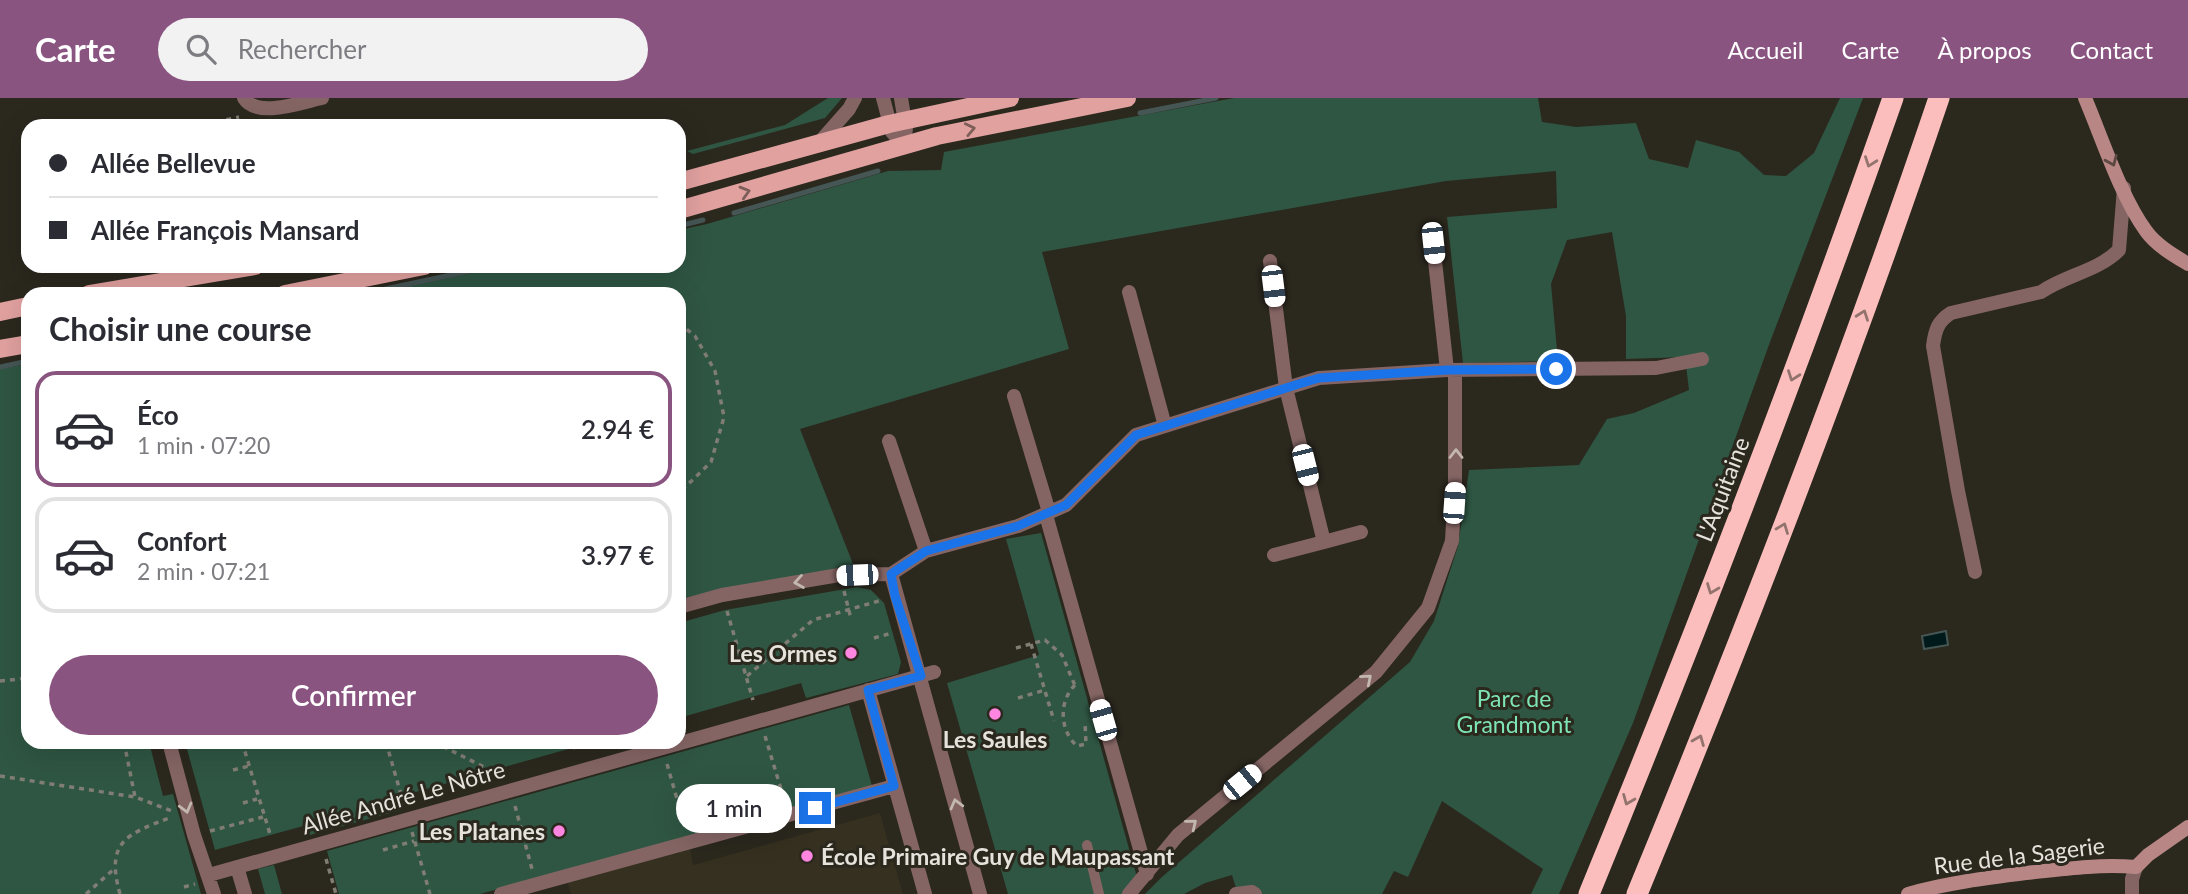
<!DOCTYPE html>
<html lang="fr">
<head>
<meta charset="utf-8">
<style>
	:root { --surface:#fff; --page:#f2f2f3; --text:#2b2b33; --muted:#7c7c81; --line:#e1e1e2; --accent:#8a5481 }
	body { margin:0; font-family:Lato,sans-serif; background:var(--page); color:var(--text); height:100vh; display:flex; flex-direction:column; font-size:26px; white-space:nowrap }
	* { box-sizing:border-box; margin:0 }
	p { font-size:23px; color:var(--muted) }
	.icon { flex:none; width:38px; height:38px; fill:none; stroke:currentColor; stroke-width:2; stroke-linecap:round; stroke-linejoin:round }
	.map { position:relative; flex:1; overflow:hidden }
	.panel { position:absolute; left:21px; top:189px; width:665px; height:462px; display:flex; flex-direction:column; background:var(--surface); border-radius:21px; box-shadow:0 7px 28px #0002 }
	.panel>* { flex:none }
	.hud { position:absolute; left:21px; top:21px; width:665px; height:154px; border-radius:21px; box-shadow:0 7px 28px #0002; display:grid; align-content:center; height:154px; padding:0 28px; background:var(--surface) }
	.end { position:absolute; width:32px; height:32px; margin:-16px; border:9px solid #1a73e8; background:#fff; box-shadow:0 0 0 4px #fff }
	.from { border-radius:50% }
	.bubble { position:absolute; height:49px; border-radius:24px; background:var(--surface); box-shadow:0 7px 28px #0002; font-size:23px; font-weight:600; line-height:49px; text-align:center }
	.car { position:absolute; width:21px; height:42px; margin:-21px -10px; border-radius:9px; box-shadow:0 0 5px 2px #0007; background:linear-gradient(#fff 24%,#345 0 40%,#fff 0 76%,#345 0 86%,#fff 0) }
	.hud b { display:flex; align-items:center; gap:24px; height:66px; font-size:26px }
	.hud b+b { border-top:2px solid var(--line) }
	.hud i { width:18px; height:18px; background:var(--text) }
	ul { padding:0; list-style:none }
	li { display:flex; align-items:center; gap:21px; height:116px; margin:0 14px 10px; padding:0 14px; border:4px solid var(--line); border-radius:21px }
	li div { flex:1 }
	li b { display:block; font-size:26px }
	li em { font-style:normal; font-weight:600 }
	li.selected { border-color:var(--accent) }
	li>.icon { width:63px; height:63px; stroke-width:1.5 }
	h2 { padding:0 28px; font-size:32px; line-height:84px }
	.cta { display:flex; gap:14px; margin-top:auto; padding:14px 28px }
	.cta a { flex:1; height:80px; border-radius:42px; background:var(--accent); color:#fff; font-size:28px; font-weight:600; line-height:80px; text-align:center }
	header { display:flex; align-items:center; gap:42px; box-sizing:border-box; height:98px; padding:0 35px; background:var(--accent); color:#fff }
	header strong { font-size:33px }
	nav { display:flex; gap:38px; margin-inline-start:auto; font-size:24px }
	.search { width:490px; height:63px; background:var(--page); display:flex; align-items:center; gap:18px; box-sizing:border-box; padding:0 24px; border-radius:38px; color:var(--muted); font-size:26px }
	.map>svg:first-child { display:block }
	.built { fill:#35301f }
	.green { fill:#2f5643 }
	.water { fill:#001a1b; stroke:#455655; stroke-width:2 }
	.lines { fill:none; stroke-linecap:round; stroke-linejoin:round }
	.stream { stroke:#455655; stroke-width:5 }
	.path { stroke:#807d75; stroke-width:3.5; stroke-dasharray:5 5; stroke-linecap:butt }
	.lane { stroke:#846564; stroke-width:10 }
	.street { stroke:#846564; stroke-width:14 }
	.secondary { stroke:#b88785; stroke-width:14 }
	.primary { stroke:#e1a19f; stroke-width:18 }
	.highway { stroke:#fbbebc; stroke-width:21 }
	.oneway { stroke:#7d5e58 }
	.oneway2 { stroke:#5c4942 }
	.oneway3 { stroke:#93736d }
	.oneway4 { stroke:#c3b7b2 }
	.route { stroke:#1a73e8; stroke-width:9 }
	.poi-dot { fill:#fe85e0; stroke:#2b281e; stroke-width:2.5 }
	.labels { text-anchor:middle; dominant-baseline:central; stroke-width:6; stroke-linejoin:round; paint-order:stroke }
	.street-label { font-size:23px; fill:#e5e3dc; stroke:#2b281e }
	.poi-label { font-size:23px; font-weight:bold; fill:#e5e3dc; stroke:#2b281e; text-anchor:end }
	.park-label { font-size:23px; fill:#7ee5b5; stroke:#2b281e }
</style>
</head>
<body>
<header>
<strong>Carte</strong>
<div class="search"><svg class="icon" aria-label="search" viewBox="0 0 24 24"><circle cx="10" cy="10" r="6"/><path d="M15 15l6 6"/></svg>Rechercher</div>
<nav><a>Accueil</a><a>Carte</a><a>À propos</a><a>Contact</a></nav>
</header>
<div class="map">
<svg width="2188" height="796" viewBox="0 0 2188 796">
	<rect width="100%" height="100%" fill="#2b281e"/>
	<!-- built -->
	<path class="built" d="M 880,715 L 903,796 L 571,796 L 567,782 L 690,750 L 693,767 Z"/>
	<!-- green -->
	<path class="green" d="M 828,0 L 842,0 L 825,20 L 693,56 L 687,53 L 785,27 Z
		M 1234,0 L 1538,0 L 1542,24 L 1576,29 L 1636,25 L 1649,61 L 1688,70 L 1696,42 L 1739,54 L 1764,77 L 1786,78 L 1814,55 L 1840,0 L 1863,0 L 1770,244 L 1633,625 L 1559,796 L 1531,796 L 1543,771 L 1442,703 L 1408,779 L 1394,773 L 1382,796 L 1263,796 L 1252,788 L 1236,790 L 1232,777 L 1205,785 L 1184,796 L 1145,796 L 1162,779 L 1410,564 L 1434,523 L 1458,448 L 1469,372 L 1579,367 L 1607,321 L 1634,315 L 1689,292 L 1685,259 L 1626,261 L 1626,218 L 1612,134 L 1567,142 L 1551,186 L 1558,263 L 1463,265 L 1447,119 L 1557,110 L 1556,73 L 1446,83 L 1042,154 L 1069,251 L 800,331 L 853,466 L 805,478 L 685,500 L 679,495 L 679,196 L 371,196 L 506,168 L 679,168 L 679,132 L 707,126 L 888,73 L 941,72 L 944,54 Z
		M 28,266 L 28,644 L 149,644 L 163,698 L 173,696 L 201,796 L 0,796 L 0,271 Z
		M 1041,435 L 1138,783 L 1123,796 L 1008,796 L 947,585 L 1039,557 L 1006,441 Z
		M 857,489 L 871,492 L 884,505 L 901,564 L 898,576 L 806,600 L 801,585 L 679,620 L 679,525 L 725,512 Z
		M 849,607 L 872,688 L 480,796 L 339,796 L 327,753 Z
		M 185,644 L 593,644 L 398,699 L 401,712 L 310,737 L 307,727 L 215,752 Z
		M 274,767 L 282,796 L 265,796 L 258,771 Z"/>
	<!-- water -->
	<path class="water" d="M 1946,533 L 1948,547 L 1924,551 L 1922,538 Z"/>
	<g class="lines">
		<!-- stream -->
		<path class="stream" d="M 1140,15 L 1216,0
			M 734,115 L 878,73
			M 679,128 L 703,122
			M 362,196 L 493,168
			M 0,269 L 28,263"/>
		<!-- path -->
		<path class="path" d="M 197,28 L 239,19
			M 27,66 L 28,66
			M 545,196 L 574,192 L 618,196
			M 679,225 L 695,238 L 715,273 L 724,319 L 711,364 L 679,395
			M 844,493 L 851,521
			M 727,513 L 753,602
			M 874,540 L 892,535
			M 1031,546 L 1054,623
			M 1016,550 L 1045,542 L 1062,557 L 1076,590
			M 747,578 L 813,522 L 882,502
			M 0,583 L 28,580
			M 1075,587 C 1058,604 1060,633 1077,648 L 1086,646 L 1085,624
			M 1018,600 L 1045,592
			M 765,638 L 784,701
			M 124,644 L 135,699
			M 242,644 L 270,736
			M 386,644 L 404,707
			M 434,644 L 496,675
			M 387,648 L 404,644
			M 573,651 L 575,644
			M 667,666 L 685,729
			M 233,672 L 249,668
			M 0,678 L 135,699 L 172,713
			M 243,705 L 257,701
			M 515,708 L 532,771
			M 210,733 L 263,719
			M 412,734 L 430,796
			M 383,752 L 414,743
			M 326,761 L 336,796
			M 184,789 L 195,786
			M 86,796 L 114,771
			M 120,796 C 105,743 127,736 172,719"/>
		<!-- lane -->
		<path class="lane" d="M 1087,747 L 1099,796"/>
		<!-- street -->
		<path class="street" d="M 244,0 C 257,21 302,4 322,0
			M 883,0 L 892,34 L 904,47
			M 901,0 L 906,30 L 904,47
			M 819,45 L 849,11 L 855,0
			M 1433,145 L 1447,272
			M 1270,163 L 1286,290 L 1324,444 L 1361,434
			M 1129,194 L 1165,328
			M 1014,298 L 1049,414
			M 889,343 L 926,453
			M 1046,417 L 1147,776
			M 1274,457 L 1324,444
			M 1975,474 L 1958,393 L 1933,248 C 1935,232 1938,223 1951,215 L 2041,194 C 2066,177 2098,173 2119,152 L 2124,90
			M 891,476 L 980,796
			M 679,509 L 722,497 L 839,477 L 891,476 L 926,453 L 1018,428 L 1066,407 L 1136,337 L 1319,280 L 1447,272 L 1656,270 L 1702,261
			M 868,592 L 925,796
			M 169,644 L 194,737 L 214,796
			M 237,769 L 245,796
			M 209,777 L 934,574
			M 501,796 L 894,688
			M 1129,796 L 1178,737 L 1376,574 L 1428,510 L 1452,443 L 1455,387 L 1455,273
			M 1236,796 L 1252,794 L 1255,796
			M 2132,796 L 2132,781 L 2136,769"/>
		<!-- secondary -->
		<path class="secondary" d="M 2085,0 C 2102,40 2121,99 2146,133 C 2156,147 2173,157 2188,166
			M 1908,796 C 1947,785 1986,780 2026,775 C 2063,771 2099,766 2136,769 L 2148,757 L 2188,729"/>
		<!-- primary -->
		<path class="primary" d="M 679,84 L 889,26 L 1010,0
			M 679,112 L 937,38 L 1127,0
			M 89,196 L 255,168
			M 285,196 L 424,168
			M 0,214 L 28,208
			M 0,251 L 28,246"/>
		<!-- highway -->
		<path class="highway" d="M 1589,796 C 1697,533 1799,268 1893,0
			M 1637,796 C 1745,534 1848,269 1939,0"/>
	</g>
	<!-- one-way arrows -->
	<defs><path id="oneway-chevron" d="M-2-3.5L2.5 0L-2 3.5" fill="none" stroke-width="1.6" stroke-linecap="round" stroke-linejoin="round" transform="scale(1.75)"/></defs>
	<g class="oneway">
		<use href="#oneway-chevron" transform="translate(970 31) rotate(-12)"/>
		<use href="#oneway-chevron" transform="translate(745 94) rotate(-16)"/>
	</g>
	<use class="oneway2" href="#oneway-chevron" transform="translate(2112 63) rotate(67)"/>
	<g class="oneway3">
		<use href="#oneway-chevron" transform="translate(1870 64) rotate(110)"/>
		<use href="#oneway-chevron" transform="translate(1863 217) rotate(-70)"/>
		<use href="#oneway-chevron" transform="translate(1793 278) rotate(110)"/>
		<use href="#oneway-chevron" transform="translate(1783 430) rotate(-69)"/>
		<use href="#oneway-chevron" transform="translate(1712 491) rotate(111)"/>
		<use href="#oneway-chevron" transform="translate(1699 642) rotate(-68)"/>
		<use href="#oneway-chevron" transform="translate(1628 702) rotate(112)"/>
	</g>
	<g class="oneway4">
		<use href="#oneway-chevron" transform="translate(1456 356) rotate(-90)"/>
		<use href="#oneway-chevron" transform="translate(799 484) rotate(171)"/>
		<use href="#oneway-chevron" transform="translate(1367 581) rotate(-40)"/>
		<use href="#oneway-chevron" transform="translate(956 706) rotate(-105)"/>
		<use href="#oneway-chevron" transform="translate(186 710) rotate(75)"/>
		<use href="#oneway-chevron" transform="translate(1192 726) rotate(-39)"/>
	</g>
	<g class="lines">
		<!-- route -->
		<path class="route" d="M 815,710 L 894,688 L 868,592 L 921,578 L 895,498 L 891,476 L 926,453 L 1018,428 L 1066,407 L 1136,337 L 1302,285 L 1319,280 L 1447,272 L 1556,271"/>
	</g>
	<!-- markers -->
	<g class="poi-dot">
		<circle cx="851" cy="555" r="7"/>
		<circle cx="995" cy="616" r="7"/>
		<circle cx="559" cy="733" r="7"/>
		<circle cx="807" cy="758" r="7"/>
	</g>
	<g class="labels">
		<!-- street labels -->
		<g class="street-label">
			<text transform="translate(1722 391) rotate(-69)">L'Aquitaine</text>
			<text transform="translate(403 699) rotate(-16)">Allée André Le Nôtre</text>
			<text transform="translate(2019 757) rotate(-7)">Rue de la Sagerie</text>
		</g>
		<!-- poi labels -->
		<g class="poi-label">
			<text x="837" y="555">Les Ormes</text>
			<text x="995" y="641" text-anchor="middle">Les Saules</text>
			<text x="545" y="733">Les Platanes</text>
			<text x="821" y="758" text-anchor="start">École Primaire Guy de Maupassant</text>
		</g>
		<!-- park labels -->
		<g class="park-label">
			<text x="1514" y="600">Parc de<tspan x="1514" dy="26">Grandmont</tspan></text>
		</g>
	</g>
</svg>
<i class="end from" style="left:1556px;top:271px"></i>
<i class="end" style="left:815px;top:710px"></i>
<div class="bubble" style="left:676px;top:686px;width:116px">1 min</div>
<i class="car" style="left:1433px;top:145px;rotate:174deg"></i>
<i class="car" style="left:1273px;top:188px;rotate:173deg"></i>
<i class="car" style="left:1305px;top:367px;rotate:166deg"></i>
<i class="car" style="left:1454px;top:405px;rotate:4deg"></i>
<i class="car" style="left:857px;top:477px;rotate:268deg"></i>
<i class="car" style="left:1103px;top:622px;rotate:344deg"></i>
<i class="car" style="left:1242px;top:684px;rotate:51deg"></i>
<div class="hud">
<b><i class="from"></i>Allée Bellevue</b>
<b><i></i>Allée François Mansard</b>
</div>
<section class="panel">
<h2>Choisir une course</h2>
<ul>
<li class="selected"><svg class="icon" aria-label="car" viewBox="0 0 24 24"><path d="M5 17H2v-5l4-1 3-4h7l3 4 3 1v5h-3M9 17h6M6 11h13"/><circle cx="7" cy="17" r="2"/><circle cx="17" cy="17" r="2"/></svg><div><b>Éco</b><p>1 min · 07:20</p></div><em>2.94 €</em></li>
<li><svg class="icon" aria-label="car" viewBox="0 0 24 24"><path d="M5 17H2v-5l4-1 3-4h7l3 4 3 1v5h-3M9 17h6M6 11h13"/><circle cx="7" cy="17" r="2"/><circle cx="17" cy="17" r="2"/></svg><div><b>Confort</b><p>2 min · 07:21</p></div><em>3.97 €</em></li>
</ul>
<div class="cta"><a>Confirmer</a></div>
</section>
</div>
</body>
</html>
